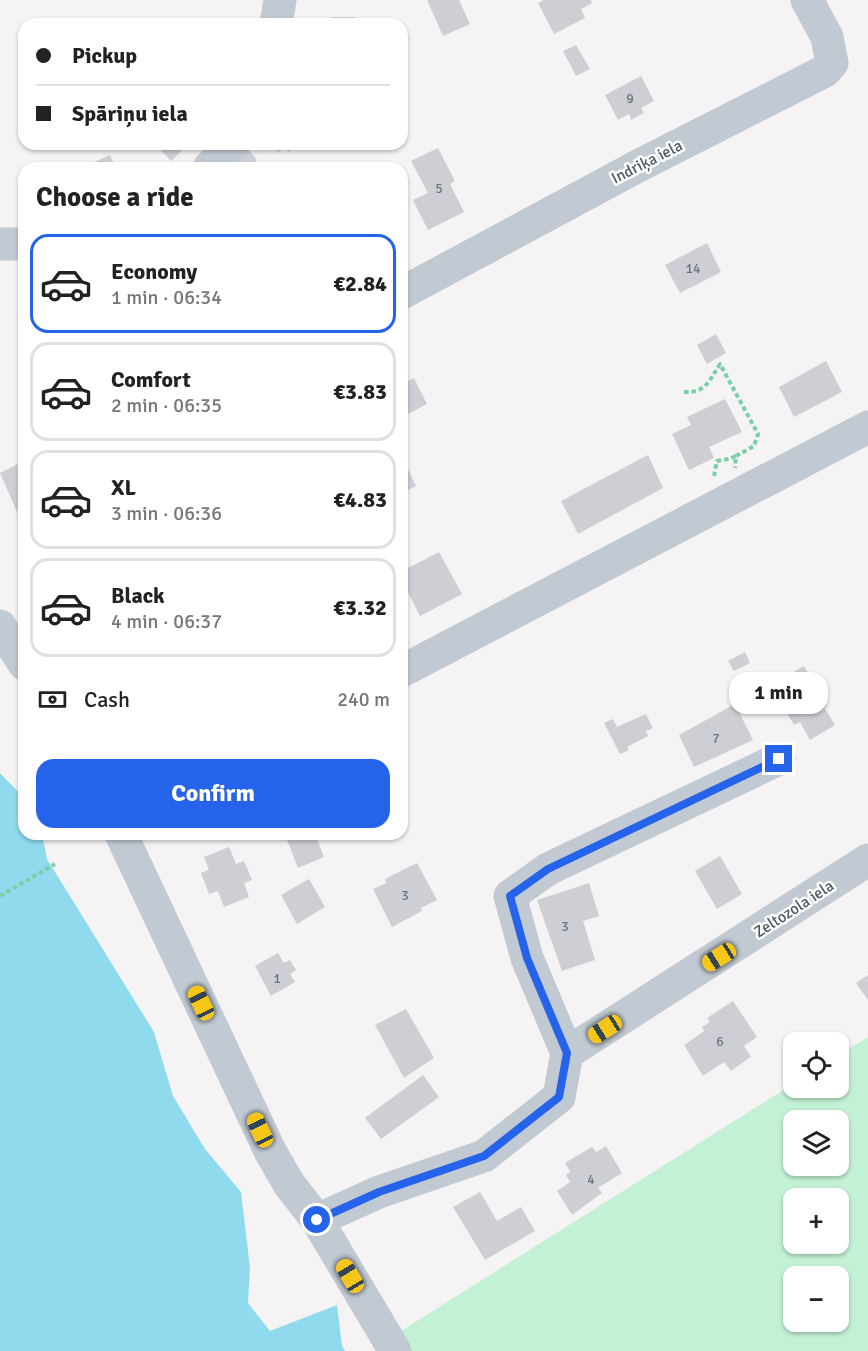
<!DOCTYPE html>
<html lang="en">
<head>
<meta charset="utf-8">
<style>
	:root { --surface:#fff; --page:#f6f6f6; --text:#222; --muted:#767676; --line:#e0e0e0; --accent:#2563eb }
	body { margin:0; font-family:Signika,sans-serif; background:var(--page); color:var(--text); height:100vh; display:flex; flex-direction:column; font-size:22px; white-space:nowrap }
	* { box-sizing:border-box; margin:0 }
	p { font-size:20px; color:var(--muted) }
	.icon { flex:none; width:33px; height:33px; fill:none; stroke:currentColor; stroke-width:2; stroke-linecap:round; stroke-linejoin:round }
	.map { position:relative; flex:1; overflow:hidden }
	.side { position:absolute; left:18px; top:162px; width:390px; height:678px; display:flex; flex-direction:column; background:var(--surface); border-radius:18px; box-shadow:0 2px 4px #0004 }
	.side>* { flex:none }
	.guide { position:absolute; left:18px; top:18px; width:390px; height:132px; border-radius:18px; box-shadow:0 2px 4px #0004; display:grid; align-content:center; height:132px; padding:0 18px; background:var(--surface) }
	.tools { position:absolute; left:783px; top:1032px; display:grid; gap:12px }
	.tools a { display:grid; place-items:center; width:66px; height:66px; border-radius:12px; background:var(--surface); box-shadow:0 2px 4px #0004; font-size:30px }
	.end { position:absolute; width:27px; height:27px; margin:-14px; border:8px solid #2563eb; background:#fff; box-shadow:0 0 0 3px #fff }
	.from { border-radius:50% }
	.bubble { position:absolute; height:42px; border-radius:18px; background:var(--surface); box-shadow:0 2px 4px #0004; font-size:20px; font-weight:700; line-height:42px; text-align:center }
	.car { position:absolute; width:18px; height:36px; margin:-18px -9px; border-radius:8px; box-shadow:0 0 4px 2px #0007; background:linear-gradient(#f5c518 24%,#345 0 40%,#f5c518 0 76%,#345 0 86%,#f5c518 0) }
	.guide b { display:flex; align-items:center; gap:21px; height:57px; font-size:22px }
	.guide b+b { border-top:2px solid var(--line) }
	.guide i { width:15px; height:15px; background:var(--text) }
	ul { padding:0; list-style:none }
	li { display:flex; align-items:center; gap:18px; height:99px; margin:0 12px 9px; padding:0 6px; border:3px solid var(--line); border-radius:18px }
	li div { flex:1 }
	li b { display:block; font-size:22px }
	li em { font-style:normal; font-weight:700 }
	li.selected { border-color:var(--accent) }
	li>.icon { width:54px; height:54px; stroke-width:1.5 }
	h2 { padding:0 18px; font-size:27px; line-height:72px }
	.pay { display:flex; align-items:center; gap:15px; height:66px; padding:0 18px; font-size:22px }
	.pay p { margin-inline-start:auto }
	.cta { display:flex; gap:12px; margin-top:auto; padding:12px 18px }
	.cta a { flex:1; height:69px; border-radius:18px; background:var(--accent); color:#fff; font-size:24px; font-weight:700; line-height:69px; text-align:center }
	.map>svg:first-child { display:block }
	.green { fill:#c3f1d5; fill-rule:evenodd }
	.water { fill:#90daee }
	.building { fill:#cdcfd5 }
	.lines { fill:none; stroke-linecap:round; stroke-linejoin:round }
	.path { stroke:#7ad0a6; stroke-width:4; stroke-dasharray:4.5 3; stroke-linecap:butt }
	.minor { stroke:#c1cad2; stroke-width:33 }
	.route { stroke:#2563eb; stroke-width:8 }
	.labels { text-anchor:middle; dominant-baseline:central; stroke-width:5; stroke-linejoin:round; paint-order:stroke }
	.number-label { font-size:14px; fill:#6b747e }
	.street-label { font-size:16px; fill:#4a5661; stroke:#fff }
</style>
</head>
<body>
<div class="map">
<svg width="868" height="1351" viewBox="0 0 868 1351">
	<rect width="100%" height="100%" fill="#f5f3f3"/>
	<!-- green -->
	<path class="green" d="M 868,1037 L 868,1351 L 402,1351 L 401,1331 L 793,1084 L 794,1088 L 838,1088 L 839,1055 ZM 794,1120 L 838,1120 L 838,1166 L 794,1166 ZM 794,1198 L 838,1198 L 838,1244 L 794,1244 ZM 794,1276 L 838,1276 L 838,1322 L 794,1322 Z"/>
	<!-- water -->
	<path class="water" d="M 0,773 L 24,798 L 24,834 L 42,834 L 47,859 L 154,1032 L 173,1096 L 205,1149 L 241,1192 L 250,1268 L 248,1303 L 270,1331 L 337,1305 L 342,1346 L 345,1351 L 0,1351 Z"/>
	<!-- building -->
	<path class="building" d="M 427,0 L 459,0 L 470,24 L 443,36 Z
		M 544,0 L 591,0 L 592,3 L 581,9 L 585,18 L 554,34 L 538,3 Z
		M 331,17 L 355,17 L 355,24 L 331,24 Z
		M 576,45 L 590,69 L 576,76 L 563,51 Z
		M 641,76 L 654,101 L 641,108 L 644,113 L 631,120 L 629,114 L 618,120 L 605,95 Z
		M 155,144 L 189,144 L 171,161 Z
		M 268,144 L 291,144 L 294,146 L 289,152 L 283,147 L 279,153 Z
		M 438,148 L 455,181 L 450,184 L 464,212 L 428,230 L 413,200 L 428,193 L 411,161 Z
		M 248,149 L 257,160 L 247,168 L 235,168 L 231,163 Z
		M 110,155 L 114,164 L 103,168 L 96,168 L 94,162 Z
		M 707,243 L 721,272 L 680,293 L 665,265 Z
		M 716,334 L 726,353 L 707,364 L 697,345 Z
		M 826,361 L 842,392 L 794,417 L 779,387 Z
		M 414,378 L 427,404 L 402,417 L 402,384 Z
		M 725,399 L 742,432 L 709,447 L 714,458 L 689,470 L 672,434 L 691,425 L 687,417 Z
		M 648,455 L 663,488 L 578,534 L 561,501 Z
		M 24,461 L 24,511 L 18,514 L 0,473 Z
		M 406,465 L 416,486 L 402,493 L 402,467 Z
		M 439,552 L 462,594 L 420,616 L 402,581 L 402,571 Z
		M 745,652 L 750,663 L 734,671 L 728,661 Z
		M 804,666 L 827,706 L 824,707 L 835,725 L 810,740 L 800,722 L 794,725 L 787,713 L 781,713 L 775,702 L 778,697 L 771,685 Z
		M 735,704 L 753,740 L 694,767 L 679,735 Z
		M 646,714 L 653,728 L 646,731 L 648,736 L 627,747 L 629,750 L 620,754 L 604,723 L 613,719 L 617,727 Z
		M 287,834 L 315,834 L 324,857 L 298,868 L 285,835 Z
		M 229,847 L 236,864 L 244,861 L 252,880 L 244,883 L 249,897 L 224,907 L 218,891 L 209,894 L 201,873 L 209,870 L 204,857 Z
		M 720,856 L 742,894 L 717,909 L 695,871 Z
		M 417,863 L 437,900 L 421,908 L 422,911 L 392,927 L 373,889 L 386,883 L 385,879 Z
		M 309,879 L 325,907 L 297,924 L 281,895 Z
		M 589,883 L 599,916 L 583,921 L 595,960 L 562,971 L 537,900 Z
		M 278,953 L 284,963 L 290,960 L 296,970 L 290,974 L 295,982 L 271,996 L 255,966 Z
		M 868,975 L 868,1000 L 856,983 Z
		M 733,1001 L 757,1037 L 744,1046 L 751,1057 L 731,1071 L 724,1062 L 703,1076 L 684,1045 L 704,1031 L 702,1027 L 710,1022 L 707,1018 Z
		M 406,1009 L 434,1058 L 404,1078 L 375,1025 Z
		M 423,1075 L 439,1097 L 381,1139 L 365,1118 Z
		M 606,1146 L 622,1173 L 598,1188 L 602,1193 L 572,1215 L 557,1191 L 570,1182 L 566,1175 L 570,1172 L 565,1163 L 592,1147 L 596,1152 Z
		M 480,1192 L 497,1221 L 521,1207 L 535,1231 L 485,1260 L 453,1207 Z"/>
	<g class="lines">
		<!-- path -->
		<path class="path" d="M 684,392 C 706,393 709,381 720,364 L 758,434 L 754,446 L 736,456 L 735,468
			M 714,476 L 717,461 L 729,459 L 736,456
			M 0,896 L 55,864"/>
		<!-- minor -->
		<path class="minor" d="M 276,24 L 280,0
			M 209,168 L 232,144
			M 0,244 L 24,244
			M 402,293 L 638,166 L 825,71 L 832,63 L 827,37 L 807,0
			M 0,626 L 24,664
			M 402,671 L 868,427
			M 121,834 L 270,1151 L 289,1184 L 317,1220 L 395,1351
			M 567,1053 L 527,958 L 510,896 L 548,869 L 779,759
			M 567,1053 L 868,860
			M 317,1220 L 379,1192 L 484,1156 L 559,1097 L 567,1053"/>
	</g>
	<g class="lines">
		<!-- route -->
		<path class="route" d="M 317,1220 L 379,1192 L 484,1156 L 559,1097 L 567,1053 L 527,958 L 510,896 L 548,869 L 779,759"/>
	</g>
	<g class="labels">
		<!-- number labels -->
		<g class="number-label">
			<text x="630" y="98">9</text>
			<text x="439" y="188">5</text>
			<text x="693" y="268">14</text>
			<text x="716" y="738">7</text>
			<text x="405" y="895">3</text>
			<text x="565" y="926">3</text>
			<text x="277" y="978">1</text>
			<text x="720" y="1041">6</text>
			<text x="591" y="1179">4</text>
		</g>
		<!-- street labels -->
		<g class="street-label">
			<text transform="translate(647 162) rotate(-27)">Indriķa iela</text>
			<text transform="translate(794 909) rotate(-33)">Zeltozola iela</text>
		</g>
	</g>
</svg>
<div class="tools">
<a><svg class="icon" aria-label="locate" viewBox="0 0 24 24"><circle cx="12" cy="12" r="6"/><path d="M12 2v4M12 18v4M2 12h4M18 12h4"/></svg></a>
<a><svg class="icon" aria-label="layers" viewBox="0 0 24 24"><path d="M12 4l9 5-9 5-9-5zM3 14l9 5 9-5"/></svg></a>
<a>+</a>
<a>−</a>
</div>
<i class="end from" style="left:317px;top:1220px"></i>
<i class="end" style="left:779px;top:759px"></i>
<div class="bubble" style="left:729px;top:672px;width:99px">1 min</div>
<i class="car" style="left:719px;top:957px;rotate:238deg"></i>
<i class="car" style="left:201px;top:1003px;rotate:335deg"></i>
<i class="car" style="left:605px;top:1029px;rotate:238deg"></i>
<i class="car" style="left:260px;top:1130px;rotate:335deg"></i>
<i class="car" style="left:350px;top:1276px;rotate:329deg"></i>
<div class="guide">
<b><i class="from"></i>Pickup</b>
<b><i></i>Spāriņu iela</b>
</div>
<section class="side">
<h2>Choose a ride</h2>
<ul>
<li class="selected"><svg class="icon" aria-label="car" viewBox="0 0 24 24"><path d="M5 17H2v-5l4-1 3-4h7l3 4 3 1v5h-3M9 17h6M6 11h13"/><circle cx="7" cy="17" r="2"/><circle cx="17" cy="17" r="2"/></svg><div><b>Economy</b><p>1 min · 06:34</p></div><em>€2.84</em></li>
<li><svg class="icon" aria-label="car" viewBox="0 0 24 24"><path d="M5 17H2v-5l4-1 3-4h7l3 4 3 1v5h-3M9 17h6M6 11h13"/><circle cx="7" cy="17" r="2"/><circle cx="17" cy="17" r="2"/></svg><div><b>Comfort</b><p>2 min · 06:35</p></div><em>€3.83</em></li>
<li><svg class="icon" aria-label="car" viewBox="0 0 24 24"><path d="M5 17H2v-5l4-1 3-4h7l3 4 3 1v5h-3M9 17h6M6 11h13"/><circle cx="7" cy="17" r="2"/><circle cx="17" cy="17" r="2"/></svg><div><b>XL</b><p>3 min · 06:36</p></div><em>€4.83</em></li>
<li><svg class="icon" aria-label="car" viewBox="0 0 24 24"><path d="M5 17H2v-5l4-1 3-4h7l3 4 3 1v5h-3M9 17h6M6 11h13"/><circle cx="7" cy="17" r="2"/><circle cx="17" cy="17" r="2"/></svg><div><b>Black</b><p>4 min · 06:37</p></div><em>€3.32</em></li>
</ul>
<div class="pay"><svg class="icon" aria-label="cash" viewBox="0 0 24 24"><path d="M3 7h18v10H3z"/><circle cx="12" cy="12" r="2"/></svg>Cash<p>240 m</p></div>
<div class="cta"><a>Confirm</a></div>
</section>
</div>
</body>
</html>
